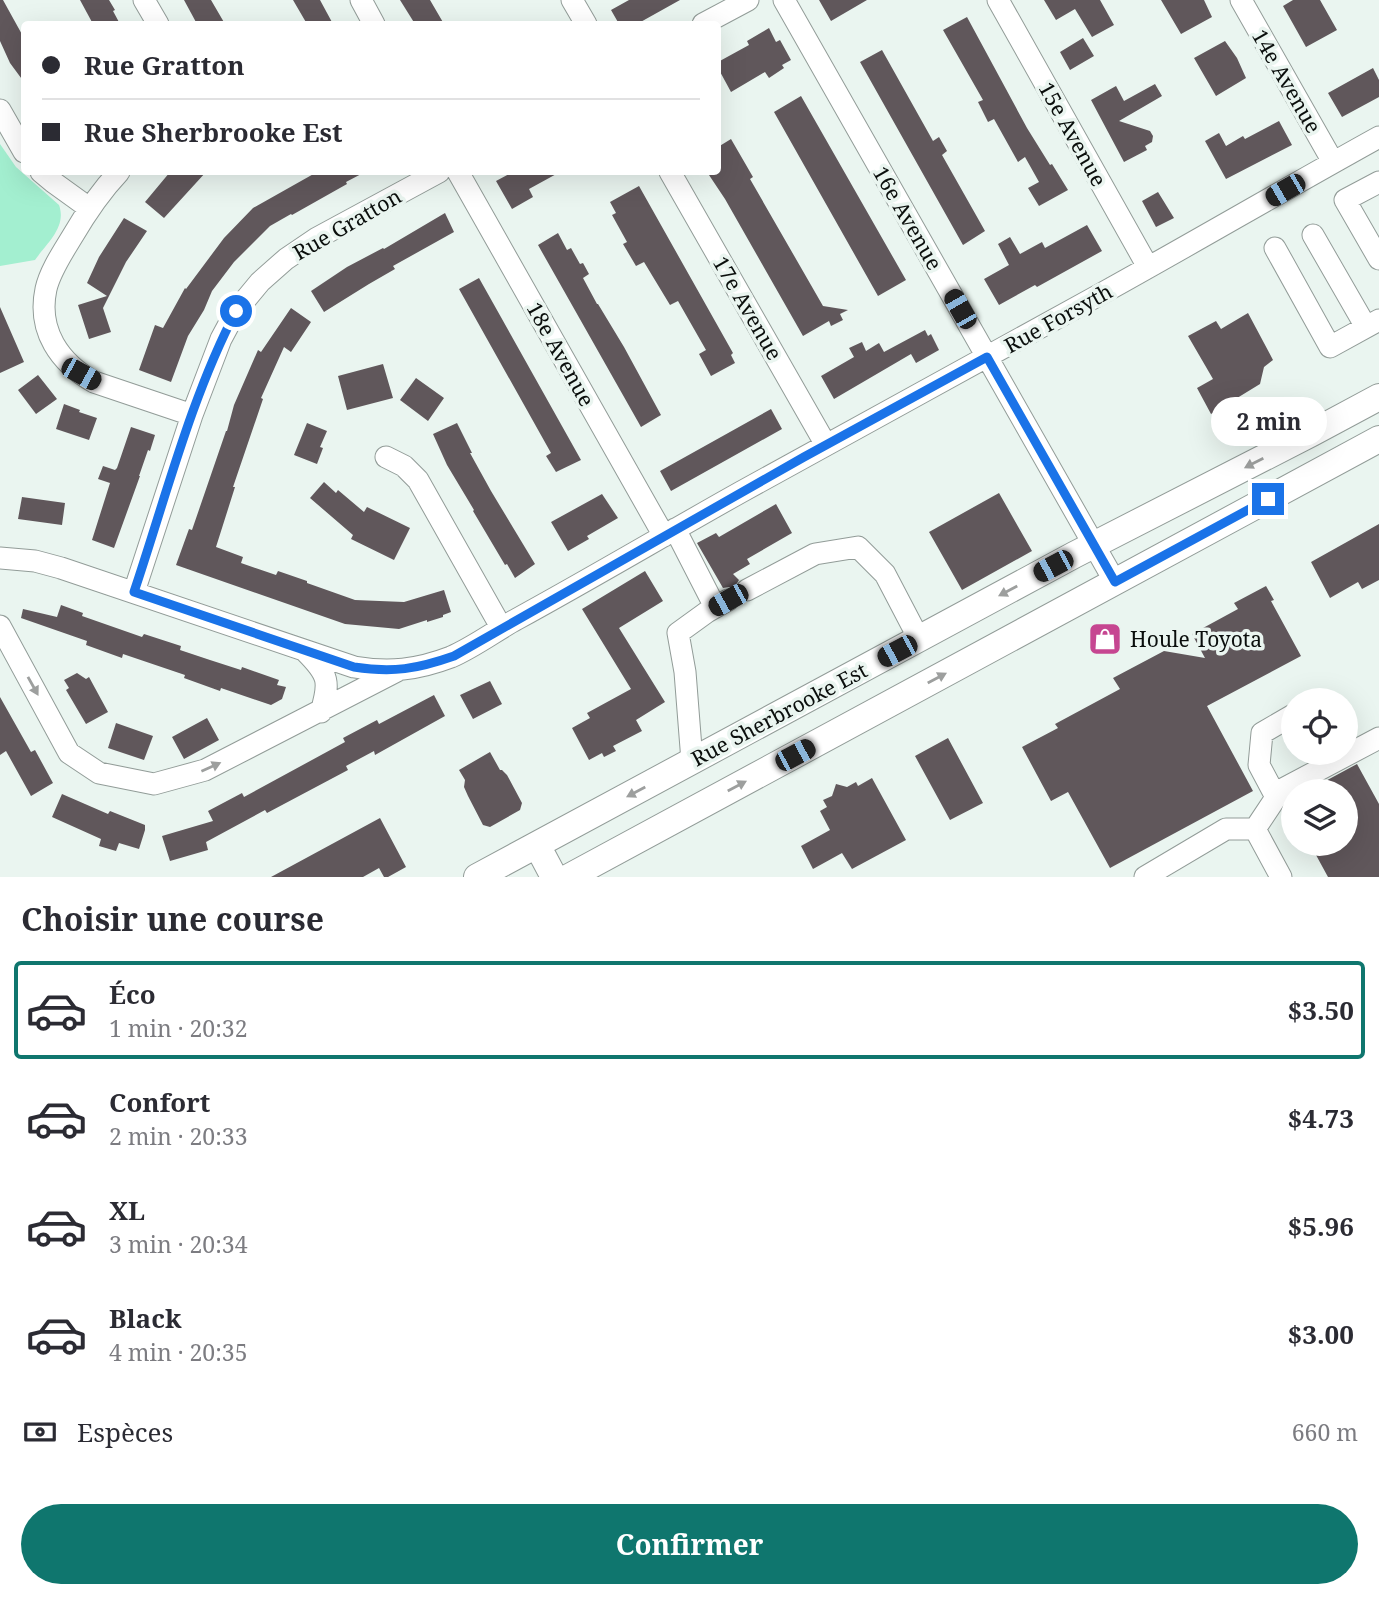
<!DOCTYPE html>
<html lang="fr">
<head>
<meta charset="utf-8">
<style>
	:root { --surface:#fff; --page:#f7f7f7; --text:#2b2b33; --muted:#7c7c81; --line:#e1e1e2; --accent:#0f766e }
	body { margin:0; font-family:"Noto Serif",serif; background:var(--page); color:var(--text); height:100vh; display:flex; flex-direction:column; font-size:26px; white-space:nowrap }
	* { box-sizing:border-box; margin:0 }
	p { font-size:23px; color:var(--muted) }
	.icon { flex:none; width:38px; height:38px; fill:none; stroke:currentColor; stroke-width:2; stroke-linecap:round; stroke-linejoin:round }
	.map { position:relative; height:877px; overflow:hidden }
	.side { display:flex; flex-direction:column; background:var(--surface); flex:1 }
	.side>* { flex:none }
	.top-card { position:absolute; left:21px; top:21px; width:700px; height:154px; border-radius:7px; box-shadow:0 7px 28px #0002; display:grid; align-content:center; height:154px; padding:0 21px; background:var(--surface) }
	.fabs { position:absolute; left:1281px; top:688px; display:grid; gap:14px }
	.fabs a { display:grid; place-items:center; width:77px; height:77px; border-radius:50%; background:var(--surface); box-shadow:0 7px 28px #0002; font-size:35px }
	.end { position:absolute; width:32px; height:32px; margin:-16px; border:9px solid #1a73e8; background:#fff; box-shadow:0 0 0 4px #fff }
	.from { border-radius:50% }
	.bubble { position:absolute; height:49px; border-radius:24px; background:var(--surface); box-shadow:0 7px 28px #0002; font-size:23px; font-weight:700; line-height:49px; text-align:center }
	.car { position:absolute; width:21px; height:42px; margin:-21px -10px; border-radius:9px; box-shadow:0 0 5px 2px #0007; background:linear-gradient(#222 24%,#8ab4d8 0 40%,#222 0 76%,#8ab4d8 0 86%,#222 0) }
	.top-card b { display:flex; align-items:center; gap:24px; height:66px; font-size:26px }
	.top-card b+b { border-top:2px solid var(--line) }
	.top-card i { width:18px; height:18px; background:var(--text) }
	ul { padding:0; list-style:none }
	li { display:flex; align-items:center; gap:21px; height:98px; margin:0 14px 10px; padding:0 7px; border:4px solid transparent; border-radius:7px }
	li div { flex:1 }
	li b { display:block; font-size:26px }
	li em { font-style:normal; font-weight:700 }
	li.on { border-color:var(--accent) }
	li>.icon { width:63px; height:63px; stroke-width:1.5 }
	h2 { padding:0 21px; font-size:32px; line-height:84px }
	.pay { display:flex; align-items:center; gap:18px; height:77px; padding:0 21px; font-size:26px }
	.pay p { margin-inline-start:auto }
	.action { display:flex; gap:14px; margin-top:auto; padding:14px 21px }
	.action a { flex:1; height:80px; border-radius:42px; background:var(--accent); color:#fff; font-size:28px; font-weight:700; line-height:80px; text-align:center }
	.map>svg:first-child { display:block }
	.green { fill:#a3efd0 }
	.building { fill:#60575b }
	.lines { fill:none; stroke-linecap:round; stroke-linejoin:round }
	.minor-casing { stroke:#929c98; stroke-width:23 }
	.major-casing { stroke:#929c98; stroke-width:28 }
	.minor { stroke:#fff; stroke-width:21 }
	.major { stroke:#fff; stroke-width:26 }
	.oneway { fill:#9d9f9e }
	.route { stroke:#1a73e8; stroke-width:9 }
	.labels { text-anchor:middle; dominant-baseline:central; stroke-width:7; stroke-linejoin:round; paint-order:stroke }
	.street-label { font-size:21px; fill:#0a0e0c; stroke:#eaf5f0 }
	.poi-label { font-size:21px; fill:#0a0e0c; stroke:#eaf5f0; text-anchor:start }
</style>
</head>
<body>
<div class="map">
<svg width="1379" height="877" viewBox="0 0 1379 877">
	<rect width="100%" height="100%" fill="#eaf5f0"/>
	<!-- green -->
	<path class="green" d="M 0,144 L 16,167 L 59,205 C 67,227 47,243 35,260 L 0,266 Z"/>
	<!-- building -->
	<path class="building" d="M 0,0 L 3,0 L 24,38 L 24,82 L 10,63 L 0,41 Z
		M 80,0 L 109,0 L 115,10 L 113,11 L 120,24 L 93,24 Z
		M 184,0 L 211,0 L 225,24 L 197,24 Z
		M 293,0 L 320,0 L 333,24 L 307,24 Z
		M 400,0 L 430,0 L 444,24 L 415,24 Z
		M 629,0 L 680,0 L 637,24 L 619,24 L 611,10 Z
		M 819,0 L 867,0 L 831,21 Z
		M 1044,0 L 1100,0 L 1114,25 L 1092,37 L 1075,9 L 1056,20 Z
		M 1161,0 L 1204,0 L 1212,17 L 1181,34 Z
		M 1293,0 L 1320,0 L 1337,30 L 1306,47 L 1283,6 Z
		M 967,17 L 1027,128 L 1050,165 L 1052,164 L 1068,190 L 1039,206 L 1028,188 L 1039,182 L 1025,157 L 1018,162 L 994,119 L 988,122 L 978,102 L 983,100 L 943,30 Z
		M 769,28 L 776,42 L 780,40 L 791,60 L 782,65 L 784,68 L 769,78 L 765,72 L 731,92 L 718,68 L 718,62 L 749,45 L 747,41 Z
		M 1083,38 L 1094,56 L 1070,70 L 1060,52 Z
		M 1225,41 L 1237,58 L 1246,78 L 1216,96 L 1194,58 Z
		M 882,50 L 933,141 L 939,137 L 947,151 L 942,155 L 985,231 L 963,245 L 860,62 Z
		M 1373,68 L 1379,80 L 1379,97 L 1342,117 L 1328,93 Z
		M 1155,84 L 1162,96 L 1119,121 L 1150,131 L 1153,136 L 1152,142 L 1145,146 L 1147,150 L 1124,162 L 1091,100 L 1116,86 L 1124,101 Z
		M 801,96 L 906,280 L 878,296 L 774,112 Z
		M 1279,121 L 1292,145 L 1226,179 L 1205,141 L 1219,133 L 1226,146 L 1243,136 L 1245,139 Z
		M 731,139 L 753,177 L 750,179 L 823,306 L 848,310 L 840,314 L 843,320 L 831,326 L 829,321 L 803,336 L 725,199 L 707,172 L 718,172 L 718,147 Z
		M 170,172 L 206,172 L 164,218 L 145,202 Z
		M 317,172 L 365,172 L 346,182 L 347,184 L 292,215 L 291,214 L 270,226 L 234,262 L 212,291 L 204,310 L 188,336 L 171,382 L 139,370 L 155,325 L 163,328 L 185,288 L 186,289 L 224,238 L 253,208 Z
		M 513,172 L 560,172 L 529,189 L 533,197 L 512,209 L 496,181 Z
		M 639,186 L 733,353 L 731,355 L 735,363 L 711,376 L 699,354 L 706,350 L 678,301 L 670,305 L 644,262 L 636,266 L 623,244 L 627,242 L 612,215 L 616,213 L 610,202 Z
		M 1158,192 L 1174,218 L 1156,227 L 1142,201 Z
		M 445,213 L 454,232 L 393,266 L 395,269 L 369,284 L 324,312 L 311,291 L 347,267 L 383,248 L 384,249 Z
		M 124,218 L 147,231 L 126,262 L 103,308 L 111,332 L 89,339 L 78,305 L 107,296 L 87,283 L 99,257 Z
		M 1087,225 L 1102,251 L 1037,287 L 1035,285 L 999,305 L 984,279 L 1009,265 L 998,244 L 1010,237 L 1020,254 L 1042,242 L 1045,248 Z
		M 558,233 L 567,250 L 571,248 L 580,264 L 583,263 L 589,274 L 583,278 L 597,304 L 598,304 L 624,347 L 661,415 L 641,427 L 538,245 Z
		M 479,278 L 581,460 L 556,472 L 546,456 L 551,453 L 459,289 Z
		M 0,307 L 24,362 L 0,373 Z
		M 291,308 L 311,322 L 291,352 L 284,347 L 261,398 L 263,399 L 233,487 L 235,487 L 216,547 L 243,557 L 241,563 L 276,575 L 278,571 L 307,581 L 307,583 L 355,600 L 404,602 L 444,590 L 451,612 L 443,615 L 443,617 L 427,622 L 427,620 L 399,629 L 345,624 L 176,565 L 189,529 L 192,530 L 226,431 L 227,431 L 234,405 L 258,350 L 261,352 Z
		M 1248,313 L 1273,360 L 1264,367 L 1260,384 L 1211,414 L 1197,388 L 1213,379 L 1188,336 L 1216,321 L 1221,329 Z
		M 925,330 L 928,336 L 931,334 L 939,350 L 916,363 L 911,354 L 834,399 L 821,376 L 854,357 L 849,348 L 862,342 L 866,351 L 879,343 L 884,352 Z
		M 383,364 L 393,398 L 347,410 L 338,376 Z
		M 38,375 L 57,399 L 36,414 L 18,390 Z
		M 416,378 L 444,398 L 428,421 L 400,400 Z
		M 64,404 L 80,410 L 79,412 L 97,418 L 89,440 L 56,429 Z
		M 771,409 L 782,429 L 671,491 L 660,471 Z
		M 307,423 L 327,431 L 320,447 L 323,448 L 317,464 L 294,455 Z
		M 457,423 L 472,453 L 470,453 L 491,491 L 535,564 L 515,578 L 507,564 L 505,565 L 473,511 L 474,510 L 447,465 L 433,434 Z
		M 131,427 L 155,435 L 150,451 L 148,450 L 139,476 L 140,476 L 114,548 L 92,540 L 110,483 L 98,479 L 103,466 L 115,470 L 117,468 Z
		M 324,482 L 336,493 L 338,490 L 364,512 L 367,507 L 410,528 L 394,560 L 351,539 L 353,535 L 310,498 Z
		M 999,493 L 1032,551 L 962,590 L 929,532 Z
		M 602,494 L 618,518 L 587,536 L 589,539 L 568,551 L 551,522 Z
		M 22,497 L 65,503 L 62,525 L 18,519 Z
		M 776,504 L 792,533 L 747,559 L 750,564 L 733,574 L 739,580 L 734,588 L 729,587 L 723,588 L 697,543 L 716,533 L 719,537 Z
		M 1379,524 L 1379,580 L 1362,589 L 1358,582 L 1330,598 L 1311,562 Z
		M 645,571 L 663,601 L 619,628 L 665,702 L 636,720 L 642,731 L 613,746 L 616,751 L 604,757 L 602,753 L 589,760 L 572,728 L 590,718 L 587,713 L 631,689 L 582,609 Z
		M 1266,586 L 1274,600 L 1271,601 L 1301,656 L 1207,706 L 1253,791 L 1110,868 L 1068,792 L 1051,801 L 1022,747 L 1058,728 L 1055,724 L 1120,689 L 1113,678 L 1164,651 L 1205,658 L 1192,634 L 1238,609 L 1234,603 Z
		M 61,605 L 83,613 L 82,616 L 142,637 L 144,634 L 181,646 L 180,650 L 210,660 L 241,670 L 242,667 L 279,680 L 277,685 L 286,687 L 282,699 L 271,705 L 221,688 L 220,691 L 184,678 L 185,675 L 123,654 L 122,658 L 86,645 L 87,641 L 21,618 L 23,609 L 57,617 Z
		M 77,673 L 86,679 L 89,677 L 108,712 L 86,724 L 66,690 L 69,688 L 64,680 Z
		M 490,681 L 502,704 L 473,719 L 460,695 Z
		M 434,695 L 445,716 L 375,755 L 374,751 L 346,766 L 348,770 L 267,813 L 265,810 L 206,842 L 208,850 L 170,861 L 162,836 L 213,821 L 208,811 L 242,793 L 244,797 L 345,742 L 343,738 L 377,720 L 379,724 Z
		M 0,697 L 31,752 L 35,750 L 53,783 L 31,796 L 6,751 L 0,755 Z
		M 207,718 L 219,740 L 184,759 L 172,737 Z
		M 116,723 L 153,736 L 144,760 L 108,748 Z
		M 948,738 L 983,803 L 950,820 L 915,756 Z
		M 490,752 L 500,770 L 502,770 L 507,775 L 522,803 L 520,810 L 490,827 L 483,825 L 468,796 L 464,787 L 465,780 L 459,770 Z
		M 1357,764 L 1379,804 L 1379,877 L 1328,877 L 1310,844 L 1346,844 L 1346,791 L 1307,791 Z
		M 872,778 L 906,840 L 852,869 L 842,853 L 813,869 L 801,846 L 830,830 L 820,811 L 827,807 L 823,800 L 832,796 L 836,784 L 847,787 L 856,782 L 858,786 Z
		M 62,794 L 108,814 L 110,811 L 145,825 L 145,830 L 139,849 L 119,843 L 116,851 L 99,846 L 101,839 L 52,817 Z
		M 380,818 L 406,867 L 388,877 L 384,877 L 379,868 L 363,877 L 271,877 Z"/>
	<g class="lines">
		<defs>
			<path id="minor" d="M 144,0 L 158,24
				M 361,0 L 374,24
				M 572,0 L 586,24
				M 784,0 L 1115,582
				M 998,0 L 1148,267
				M 1241,0 L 1333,162
				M 703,24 L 748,0
				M 0,110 L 24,152
				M 41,172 L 53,182 L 89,208
				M 119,172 C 101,191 86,213 72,237 C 63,252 50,271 46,289 C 37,331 60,363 94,382 L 192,415
				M 458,172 L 664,536
				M 670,172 L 826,445
				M 1379,182 L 1345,200 L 1379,259
				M 1313,235 L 1366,327
				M 1275,248 L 1330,347 L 1379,320
				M 386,457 L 404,466 L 418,480 L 501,627
				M 675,529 L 715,607
				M 0,558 L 35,561 L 61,568 L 354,667 C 389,673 417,670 451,657 C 474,647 495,631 517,619 C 592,578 666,534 741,492 C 860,426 980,361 1099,295 C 1193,243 1285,189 1379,137
				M 747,590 L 815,554 L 858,547 L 885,574 L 919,639
				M 134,592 L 192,415 L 221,339 L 236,311 L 260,282 L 286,259 L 317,238 L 439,172
				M 0,626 L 69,753 L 99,773 L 154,784 L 205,770 L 397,671
				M 306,652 C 329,675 330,682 321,712
				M 692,761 L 685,672 L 678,633 L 707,612 L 728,600
				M 1276,797 L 1259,765 L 1262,733 L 1293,715
				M 1255,829 L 1281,790 L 1379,738
				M 1145,877 L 1226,829 L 1255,829 L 1281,877"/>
			<path id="major" d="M 537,845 L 554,877
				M 477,877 L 1074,555 L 1312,433 L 1379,397
				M 569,877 L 1379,439"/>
		</defs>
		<!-- minor casing -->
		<use href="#minor" class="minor-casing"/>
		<!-- major casing -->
		<use href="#major" class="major-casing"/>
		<!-- minor -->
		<use href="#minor" class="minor"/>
		<!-- major -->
		<use href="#major" class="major"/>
	</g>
	<!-- one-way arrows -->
	<defs><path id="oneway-solid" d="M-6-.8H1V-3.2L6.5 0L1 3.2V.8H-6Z" transform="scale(1.75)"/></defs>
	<g class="oneway">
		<use href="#oneway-solid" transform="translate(1254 463) rotate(153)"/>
		<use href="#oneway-solid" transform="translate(1008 591) rotate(152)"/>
		<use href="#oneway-solid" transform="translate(937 678) rotate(-28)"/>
		<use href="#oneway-solid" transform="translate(33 686) rotate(61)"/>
		<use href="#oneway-solid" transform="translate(211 767) rotate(-24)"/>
		<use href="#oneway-solid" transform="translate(737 786) rotate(-28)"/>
		<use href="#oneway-solid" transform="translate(636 792) rotate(152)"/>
	</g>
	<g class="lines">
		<!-- route -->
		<path class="route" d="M 236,311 C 191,397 165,500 134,592 L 354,667 C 393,673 417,669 454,656 L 804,457 L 987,357 L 1115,582 L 1268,499"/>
	</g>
	<!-- icons -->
	<defs>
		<symbol id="shop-square" viewBox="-11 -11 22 22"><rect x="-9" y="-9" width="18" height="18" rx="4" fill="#c64691" stroke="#eaf5f0"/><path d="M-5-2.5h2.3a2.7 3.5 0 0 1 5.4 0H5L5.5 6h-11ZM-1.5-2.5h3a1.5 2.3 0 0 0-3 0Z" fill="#fff"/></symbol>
	</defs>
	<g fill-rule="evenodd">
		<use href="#shop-square" x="1086" y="620" width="38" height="38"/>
	</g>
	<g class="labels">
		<!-- street labels -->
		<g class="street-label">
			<text transform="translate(1287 81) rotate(60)">14e Avenue</text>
			<text transform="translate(1073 134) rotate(61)">15e Avenue</text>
			<text transform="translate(908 218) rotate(60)">16e Avenue</text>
			<text transform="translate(347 224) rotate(-30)">Rue Gratton</text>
			<text transform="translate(748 308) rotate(60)">17e Avenue</text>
			<text transform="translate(1058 318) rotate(-29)">Rue Forsyth</text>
			<text transform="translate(561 354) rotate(61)">18e Avenue</text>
			<text transform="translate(779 714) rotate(-28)">Rue Sherbrooke Est</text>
		</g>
		<!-- poi labels -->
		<g class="poi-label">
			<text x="1130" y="639">Houle Toyota</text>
		</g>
	</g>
</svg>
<div class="fabs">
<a><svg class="icon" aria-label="locate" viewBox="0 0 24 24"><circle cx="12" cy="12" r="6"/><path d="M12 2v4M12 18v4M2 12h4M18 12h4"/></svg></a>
<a><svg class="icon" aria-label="layers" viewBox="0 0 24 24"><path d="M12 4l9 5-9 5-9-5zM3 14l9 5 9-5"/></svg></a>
</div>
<i class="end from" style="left:236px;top:311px"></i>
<i class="end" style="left:1268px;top:499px"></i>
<div class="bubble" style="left:1211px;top:397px;width:116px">2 min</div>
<i class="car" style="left:1285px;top:190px;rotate:240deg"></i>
<i class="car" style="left:960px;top:309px;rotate:330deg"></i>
<i class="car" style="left:81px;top:374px;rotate:119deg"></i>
<i class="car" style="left:1053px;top:566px;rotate:242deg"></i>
<i class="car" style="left:728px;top:600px;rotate:241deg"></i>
<i class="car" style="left:897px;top:651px;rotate:242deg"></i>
<i class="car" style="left:795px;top:755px;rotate:62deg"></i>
<div class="top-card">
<b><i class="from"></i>Rue Gratton</b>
<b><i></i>Rue Sherbrooke Est</b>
</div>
</div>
<section class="side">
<h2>Choisir une course</h2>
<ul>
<li class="on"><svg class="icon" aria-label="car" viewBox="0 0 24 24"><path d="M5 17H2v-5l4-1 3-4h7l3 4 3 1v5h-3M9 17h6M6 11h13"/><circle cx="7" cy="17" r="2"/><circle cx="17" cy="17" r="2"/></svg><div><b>Éco</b><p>1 min · 20:32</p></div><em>$3.50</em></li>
<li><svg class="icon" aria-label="car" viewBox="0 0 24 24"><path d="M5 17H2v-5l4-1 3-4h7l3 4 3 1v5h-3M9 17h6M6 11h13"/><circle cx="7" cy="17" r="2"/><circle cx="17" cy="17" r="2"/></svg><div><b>Confort</b><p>2 min · 20:33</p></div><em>$4.73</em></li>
<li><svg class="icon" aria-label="car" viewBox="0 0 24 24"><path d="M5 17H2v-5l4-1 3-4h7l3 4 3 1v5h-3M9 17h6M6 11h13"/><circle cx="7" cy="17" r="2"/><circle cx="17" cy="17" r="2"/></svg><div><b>XL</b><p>3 min · 20:34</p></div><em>$5.96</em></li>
<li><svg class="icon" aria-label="car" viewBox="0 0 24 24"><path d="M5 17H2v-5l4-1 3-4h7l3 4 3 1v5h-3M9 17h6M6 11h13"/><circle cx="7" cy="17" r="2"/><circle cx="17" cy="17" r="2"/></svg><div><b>Black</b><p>4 min · 20:35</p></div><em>$3.00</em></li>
</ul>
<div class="pay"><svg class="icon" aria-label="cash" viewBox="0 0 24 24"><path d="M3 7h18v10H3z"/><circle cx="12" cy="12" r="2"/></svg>Espèces<p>660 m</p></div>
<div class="action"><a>Confirmer</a></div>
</section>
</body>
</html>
